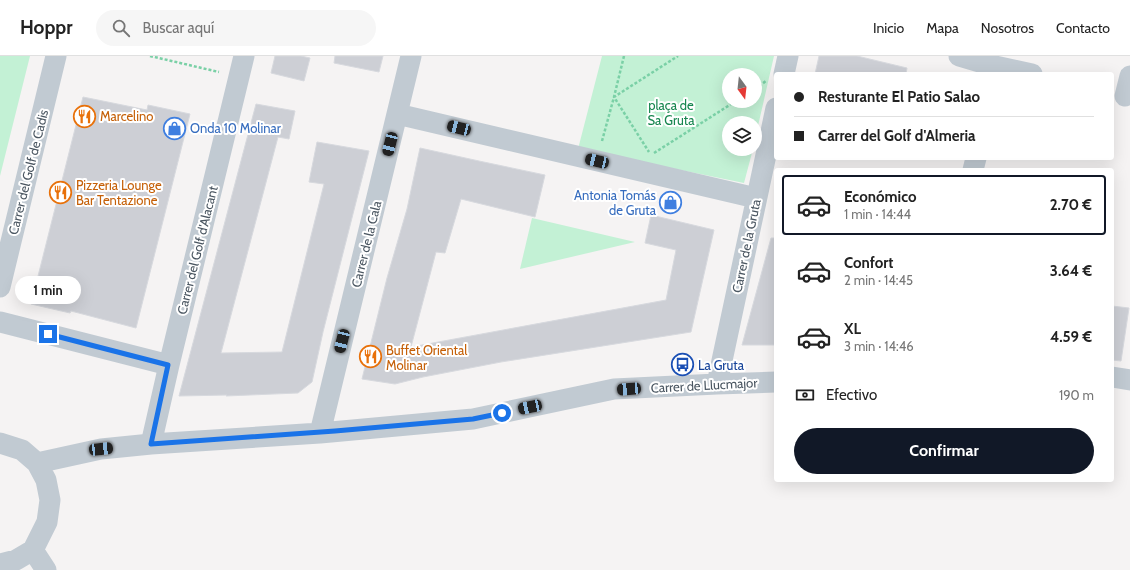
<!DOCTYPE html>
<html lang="es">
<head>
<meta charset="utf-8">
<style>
	:root { --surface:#fff; --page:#f6f6f6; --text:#222; --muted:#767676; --line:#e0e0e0; --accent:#111827 }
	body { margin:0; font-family:Cabin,sans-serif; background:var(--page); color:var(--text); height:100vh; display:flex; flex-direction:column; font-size:15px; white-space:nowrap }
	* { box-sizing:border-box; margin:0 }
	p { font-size:13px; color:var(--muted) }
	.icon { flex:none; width:22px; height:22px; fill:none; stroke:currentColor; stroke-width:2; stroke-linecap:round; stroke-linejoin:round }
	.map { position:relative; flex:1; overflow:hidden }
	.details { position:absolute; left:774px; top:112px; width:340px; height:314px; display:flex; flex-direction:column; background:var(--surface); border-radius:4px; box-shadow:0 4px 16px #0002 }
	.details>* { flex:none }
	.banner { position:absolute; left:774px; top:16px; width:340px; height:88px; border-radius:4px; box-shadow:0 4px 16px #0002; display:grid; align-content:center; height:88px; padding:0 20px; background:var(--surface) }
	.needle { width:26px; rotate:165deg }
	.tools { position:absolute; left:722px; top:12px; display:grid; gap:8px }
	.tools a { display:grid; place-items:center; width:40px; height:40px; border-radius:50%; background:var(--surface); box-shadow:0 4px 16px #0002; font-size:20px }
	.end { position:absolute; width:18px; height:18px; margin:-9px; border:5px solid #1a73e8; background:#fff; box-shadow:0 0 0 2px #fff }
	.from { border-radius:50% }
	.bubble { position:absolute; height:28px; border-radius:14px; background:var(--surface); box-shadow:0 4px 16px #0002; font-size:13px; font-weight:800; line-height:28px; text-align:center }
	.car { position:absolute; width:12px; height:24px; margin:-12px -6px; border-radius:5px; box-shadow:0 0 3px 1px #0007; background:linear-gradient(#222 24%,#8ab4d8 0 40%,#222 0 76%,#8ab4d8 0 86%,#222 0) }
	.banner b { display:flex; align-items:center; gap:14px; height:38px; font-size:15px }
	.banner b+b { border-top:1px solid var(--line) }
	.banner i { width:10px; height:10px; background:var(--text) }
	ul { padding:7px 0 0; list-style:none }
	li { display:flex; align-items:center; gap:12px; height:60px; margin:0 8px 6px; padding:0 12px; border:2px solid transparent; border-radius:4px }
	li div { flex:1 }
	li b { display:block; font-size:15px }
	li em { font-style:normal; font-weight:800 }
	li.on { border-color:var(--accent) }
	li>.icon { width:36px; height:36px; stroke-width:1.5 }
	.pay { display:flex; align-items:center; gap:10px; height:44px; padding:0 20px; font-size:15px }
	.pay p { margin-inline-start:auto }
	.button { display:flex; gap:8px; margin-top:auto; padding:8px 20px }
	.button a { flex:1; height:46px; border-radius:24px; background:var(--accent); color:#fff; font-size:16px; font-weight:800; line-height:46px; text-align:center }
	header { display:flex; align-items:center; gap:24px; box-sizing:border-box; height:56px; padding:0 20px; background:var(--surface); border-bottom:1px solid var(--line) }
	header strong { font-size:19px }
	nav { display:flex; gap:22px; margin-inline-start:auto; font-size:14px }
	.search { width:280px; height:36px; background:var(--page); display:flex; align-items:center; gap:10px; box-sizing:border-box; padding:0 14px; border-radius:22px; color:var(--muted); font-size:15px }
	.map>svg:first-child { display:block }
	.green { fill:#c3f1d5; fill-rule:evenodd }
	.building { fill:#cdcfd5; stroke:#d7d9de }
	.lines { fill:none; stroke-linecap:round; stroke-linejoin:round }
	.path { stroke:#7ad0a6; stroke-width:2.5; stroke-dasharray:3 2; stroke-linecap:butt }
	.minor { stroke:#c1cad2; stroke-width:21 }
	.route { stroke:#1a73e8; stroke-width:5 }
	.labels { text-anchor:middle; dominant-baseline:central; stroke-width:4; stroke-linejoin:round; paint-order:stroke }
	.park-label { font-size:13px; fill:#17864f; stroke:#fff }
	.food-label { font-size:13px; fill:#c56008; stroke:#fff; text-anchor:start }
	.shop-label { font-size:13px; fill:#366cbe; stroke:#fff; text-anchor:start }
	.street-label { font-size:13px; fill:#4a5661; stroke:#fff }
	.transit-label { font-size:13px; fill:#164399; stroke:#fff; text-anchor:start }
</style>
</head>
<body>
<header>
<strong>Hoppr</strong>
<div class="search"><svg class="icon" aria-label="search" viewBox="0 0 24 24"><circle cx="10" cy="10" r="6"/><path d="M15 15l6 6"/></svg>Buscar aquí</div>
<nav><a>Inicio</a><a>Mapa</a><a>Nosotros</a><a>Contacto</a></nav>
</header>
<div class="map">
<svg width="1130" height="514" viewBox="0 0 1130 514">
	<rect width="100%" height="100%" fill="#f5f3f3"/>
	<!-- green -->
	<path class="green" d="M 0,0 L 30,0 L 0,120 Z
		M 602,0 L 774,0 L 755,83 L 755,67 L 729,67 L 729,93 L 753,93 L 744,127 L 578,93 ZM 729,19 L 755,19 L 755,45 L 729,45 Z
		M 532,162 L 635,186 L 520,213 Z"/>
	<!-- building -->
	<path class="building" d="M 275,0 L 301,0 L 310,2 L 304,25 L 271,17 Z
		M 335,0 L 383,0 L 379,16 L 334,7 Z
		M 819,0 L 857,0 L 907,12 L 906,18 L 815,18 Z
		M 83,41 L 147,54 L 148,49 L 190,58 L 136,272 L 71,255 L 70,257 L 31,248 Z
		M 256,48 L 295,55 L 289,83 L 278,81 L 221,297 L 282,296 L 324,128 L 309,126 L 317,86 L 369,95 L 323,276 L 312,326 L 298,337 L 226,340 L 227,339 L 179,340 Z
		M 420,92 L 479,105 L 545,119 L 535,161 L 461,143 L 445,197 L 436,196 L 411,291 L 666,244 L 676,194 L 645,187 L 651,159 L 714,174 L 691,276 L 501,306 L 423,321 L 395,328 L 362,323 L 387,222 L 407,153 Z
		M 771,182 L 776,182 L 776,289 L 742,289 Z
		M 1112,250 L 1129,252 L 1121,305 L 1112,304 Z"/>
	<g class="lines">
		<!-- path -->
		<path class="path" d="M 150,0 L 219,16
			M 624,0 L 614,41 L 649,96
			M 755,33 L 766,25
			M 602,85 L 614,41 L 678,0
			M 654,97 L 736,45"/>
		<!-- minor -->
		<path class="minor" d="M 959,0 L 986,8
			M 988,0 L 986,8 L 1032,18
			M 784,18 L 788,0
			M 1125,40 L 1130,20
			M 397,58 L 756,142
			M 973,114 L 976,102
			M 0,231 L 56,0
			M 0,266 L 169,309
			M 1112,321 L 1130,324
			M 717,328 L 776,52
			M 320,377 L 411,0
			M 0,387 L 22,394 L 37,407 L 46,424 L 50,444 L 47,466 L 33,494 L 16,504 L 0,508
			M 151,388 L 169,309 L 244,0
			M 37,407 L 101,393 L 151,388 L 320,377 L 473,363 L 614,333 L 717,328 L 776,326
			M 33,494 L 46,514"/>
	</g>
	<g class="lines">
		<!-- route -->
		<path class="route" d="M 48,278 L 168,309 L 151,388 L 335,375 L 473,363 L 502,357"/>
	</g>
	<!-- icons -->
	<defs>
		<symbol id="restaurant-ring" viewBox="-11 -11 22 22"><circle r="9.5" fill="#fff" stroke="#e8710a" stroke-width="1.5"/><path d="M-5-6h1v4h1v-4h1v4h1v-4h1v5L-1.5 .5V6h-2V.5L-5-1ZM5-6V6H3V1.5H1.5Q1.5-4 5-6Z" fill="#e8710a"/></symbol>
		<symbol id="shop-ring" viewBox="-11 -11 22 22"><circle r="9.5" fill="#fff" stroke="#3f7fe0" stroke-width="1.5"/><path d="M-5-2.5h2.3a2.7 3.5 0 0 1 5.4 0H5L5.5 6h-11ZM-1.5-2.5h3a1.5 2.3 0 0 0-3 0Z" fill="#3f7fe0"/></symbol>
		<symbol id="bus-ring" viewBox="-11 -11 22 22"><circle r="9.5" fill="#fff" stroke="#1a4fb4" stroke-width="1.5"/><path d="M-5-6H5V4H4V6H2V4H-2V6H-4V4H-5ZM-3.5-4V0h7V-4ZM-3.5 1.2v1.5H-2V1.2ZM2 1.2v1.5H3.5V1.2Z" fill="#1a4fb4"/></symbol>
	</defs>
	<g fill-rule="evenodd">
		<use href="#restaurant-ring" x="72" y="48" width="25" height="25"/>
		<use href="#shop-ring" x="162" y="60" width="25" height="25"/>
		<use href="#restaurant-ring" x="48" y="124" width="25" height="25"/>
		<use href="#shop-ring" x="658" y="134" width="25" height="25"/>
		<use href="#restaurant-ring" x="358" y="288" width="25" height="25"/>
		<use href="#bus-ring" x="670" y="296" width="25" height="25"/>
	</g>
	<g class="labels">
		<!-- park labels -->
		<g class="park-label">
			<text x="671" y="49">plaça de<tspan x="671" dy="15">Sa Gruta</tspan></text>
		</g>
		<!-- food labels -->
		<g class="food-label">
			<text x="100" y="60">Marcelino</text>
			<text x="76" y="129">Pizzeria Lounge<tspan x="76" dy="15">Bar Tentazione</tspan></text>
			<text x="386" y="294">Buffet Oriental<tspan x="386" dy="15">Molinar</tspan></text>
		</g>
		<!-- shop labels -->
		<g class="shop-label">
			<text x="190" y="72">Onda 10 Molinar</text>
			<text x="656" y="139" text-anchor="end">Antonia Tomás<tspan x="656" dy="15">de Gruta</tspan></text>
		</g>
		<!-- street labels -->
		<g class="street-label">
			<text transform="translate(28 116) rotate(-76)">Carrer del Golf de Cadis</text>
			<text transform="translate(366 188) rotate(-76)">Carrer de la Cala</text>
			<text transform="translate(746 190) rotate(-78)">Carrer de la Gruta</text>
			<text transform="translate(197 194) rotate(-76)">Carrer del Golf d'Alacant</text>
			<text transform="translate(704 329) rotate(-3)">Carrer de Llucmajor</text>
		</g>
		<!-- transit labels -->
		<g class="transit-label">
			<text x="698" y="309">La Gruta</text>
		</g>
	</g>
</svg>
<div class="tools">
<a><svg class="needle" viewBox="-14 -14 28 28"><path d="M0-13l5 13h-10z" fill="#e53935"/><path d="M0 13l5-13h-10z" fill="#767676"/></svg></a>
<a><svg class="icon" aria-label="layers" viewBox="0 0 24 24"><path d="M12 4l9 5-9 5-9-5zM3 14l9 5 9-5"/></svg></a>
</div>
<i class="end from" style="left:502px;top:357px"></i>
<i class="end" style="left:48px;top:278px"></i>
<div class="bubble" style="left:15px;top:220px;width:66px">1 min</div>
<i class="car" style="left:459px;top:72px;rotate:284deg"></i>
<i class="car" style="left:390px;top:88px;rotate:194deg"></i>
<i class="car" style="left:597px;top:105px;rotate:283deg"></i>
<i class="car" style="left:342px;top:285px;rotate:194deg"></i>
<i class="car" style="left:629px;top:333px;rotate:266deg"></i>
<i class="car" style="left:530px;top:351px;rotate:258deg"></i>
<i class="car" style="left:101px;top:393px;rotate:84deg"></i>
<div class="banner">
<b><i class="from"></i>Resturante El Patio Salao</b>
<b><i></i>Carrer del Golf d'Almeria</b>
</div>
<section class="details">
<ul>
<li class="on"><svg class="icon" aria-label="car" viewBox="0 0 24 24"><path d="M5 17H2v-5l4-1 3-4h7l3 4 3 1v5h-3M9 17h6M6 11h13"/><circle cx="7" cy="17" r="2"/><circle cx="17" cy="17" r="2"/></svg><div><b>Económico</b><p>1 min · 14:44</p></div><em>2.70 €</em></li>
<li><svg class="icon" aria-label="car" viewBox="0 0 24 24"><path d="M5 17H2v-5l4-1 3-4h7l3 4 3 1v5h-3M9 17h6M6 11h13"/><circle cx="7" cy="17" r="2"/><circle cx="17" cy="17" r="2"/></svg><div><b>Confort</b><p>2 min · 14:45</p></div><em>3.64 €</em></li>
<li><svg class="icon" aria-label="car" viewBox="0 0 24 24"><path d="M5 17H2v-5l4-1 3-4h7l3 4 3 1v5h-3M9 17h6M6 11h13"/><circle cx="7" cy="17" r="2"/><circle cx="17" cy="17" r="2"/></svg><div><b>XL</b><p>3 min · 14:46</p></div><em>4.59 €</em></li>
</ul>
<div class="pay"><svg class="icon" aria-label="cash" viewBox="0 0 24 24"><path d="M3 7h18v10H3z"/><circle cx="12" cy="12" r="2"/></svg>Efectivo<p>190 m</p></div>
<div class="button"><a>Confirmar</a></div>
</section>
</div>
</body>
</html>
